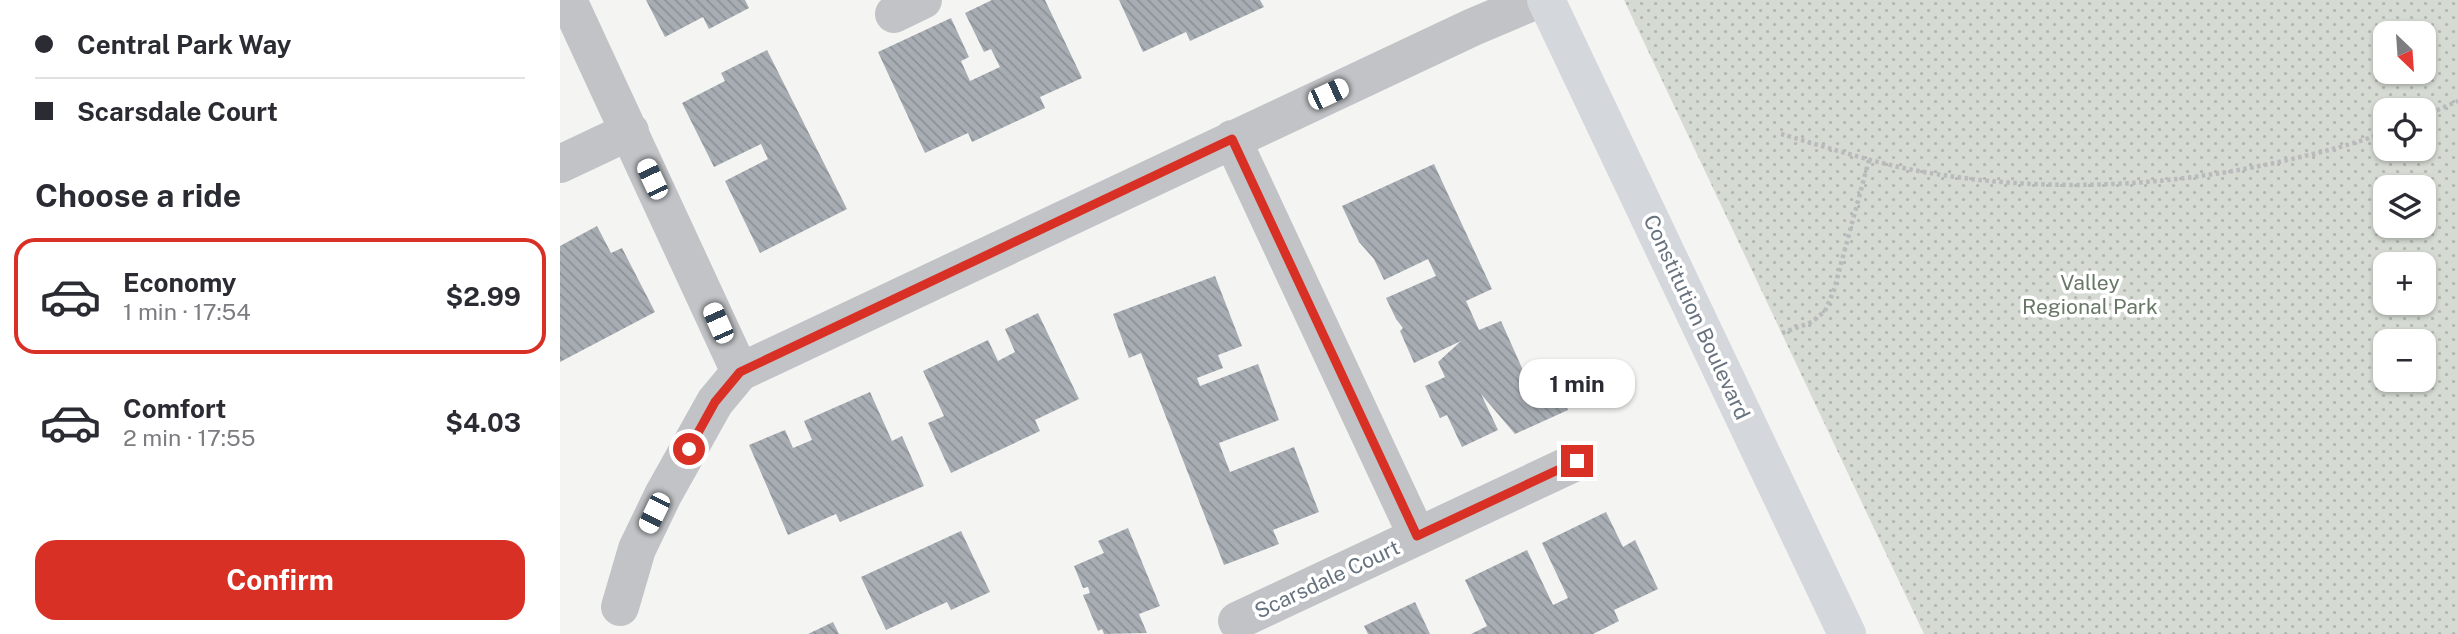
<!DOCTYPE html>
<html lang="en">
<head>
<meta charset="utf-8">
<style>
	:root { --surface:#fff; --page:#f7f7f7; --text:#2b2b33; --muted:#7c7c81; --line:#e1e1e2; --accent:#d93025 }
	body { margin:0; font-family:"Public Sans",sans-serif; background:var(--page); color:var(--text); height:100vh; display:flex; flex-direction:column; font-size:26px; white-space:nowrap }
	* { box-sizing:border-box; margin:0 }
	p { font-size:23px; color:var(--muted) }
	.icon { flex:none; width:38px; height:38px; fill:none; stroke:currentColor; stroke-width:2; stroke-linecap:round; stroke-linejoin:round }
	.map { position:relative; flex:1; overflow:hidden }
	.panel { display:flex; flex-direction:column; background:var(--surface); width:560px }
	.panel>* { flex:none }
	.guide { display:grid; align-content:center; height:154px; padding:0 35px; background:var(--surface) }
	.needle { width:46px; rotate:155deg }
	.controls { position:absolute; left:1813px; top:21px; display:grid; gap:14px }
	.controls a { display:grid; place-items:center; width:63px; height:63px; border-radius:14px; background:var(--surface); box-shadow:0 2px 5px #0004; font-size:35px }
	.end { position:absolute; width:32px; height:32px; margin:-16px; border:9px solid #d93025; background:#fff; box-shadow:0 0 0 4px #fff }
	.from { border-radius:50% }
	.bubble { position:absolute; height:49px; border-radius:21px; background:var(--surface); box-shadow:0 2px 5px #0004; font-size:23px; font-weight:700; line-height:49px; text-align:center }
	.car { position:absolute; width:21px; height:42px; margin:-21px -10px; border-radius:9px; box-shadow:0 0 5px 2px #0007; background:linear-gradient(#fff 24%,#345 0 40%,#fff 0 76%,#345 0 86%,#fff 0) }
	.guide b { display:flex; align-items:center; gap:24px; height:66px; font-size:26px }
	.guide b+b { border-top:2px solid var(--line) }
	.guide i { width:18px; height:18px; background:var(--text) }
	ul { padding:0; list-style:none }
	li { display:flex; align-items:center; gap:21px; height:116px; margin:0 14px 10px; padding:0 21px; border:4px solid transparent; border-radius:21px }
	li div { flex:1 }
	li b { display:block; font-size:26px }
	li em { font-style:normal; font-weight:700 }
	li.current { border-color:var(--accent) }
	li>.icon { width:63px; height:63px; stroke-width:1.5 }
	h2 { padding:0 35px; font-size:32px; line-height:84px }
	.button { display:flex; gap:14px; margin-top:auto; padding:14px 35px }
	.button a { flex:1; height:80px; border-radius:21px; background:var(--accent); color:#fff; font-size:28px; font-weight:700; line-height:80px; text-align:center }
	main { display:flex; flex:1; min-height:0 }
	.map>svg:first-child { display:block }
	.green { fill:url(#green-dots); fill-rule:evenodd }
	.building { fill:url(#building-back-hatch) }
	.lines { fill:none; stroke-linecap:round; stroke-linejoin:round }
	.path { stroke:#b8babc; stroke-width:4.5; stroke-dasharray:3.5 3.5; stroke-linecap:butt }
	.minor { stroke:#c1c3c6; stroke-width:38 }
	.major { stroke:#d4d7db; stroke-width:38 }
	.route { stroke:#d93025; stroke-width:9 }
	.labels { text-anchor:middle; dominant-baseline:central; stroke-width:7; stroke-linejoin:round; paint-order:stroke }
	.park-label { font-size:21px; fill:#677765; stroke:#fff }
	.street-label { font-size:21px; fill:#67727f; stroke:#fff }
</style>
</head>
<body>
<main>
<section class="panel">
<div class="guide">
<b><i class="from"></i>Central Park Way</b>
<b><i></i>Scarsdale Court</b>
</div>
<h2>Choose a ride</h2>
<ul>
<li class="current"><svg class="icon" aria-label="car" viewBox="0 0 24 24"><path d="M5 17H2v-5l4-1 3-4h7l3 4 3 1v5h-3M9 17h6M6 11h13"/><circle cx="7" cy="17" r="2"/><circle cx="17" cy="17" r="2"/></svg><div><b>Economy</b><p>1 min · 17:54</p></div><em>$2.99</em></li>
<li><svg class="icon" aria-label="car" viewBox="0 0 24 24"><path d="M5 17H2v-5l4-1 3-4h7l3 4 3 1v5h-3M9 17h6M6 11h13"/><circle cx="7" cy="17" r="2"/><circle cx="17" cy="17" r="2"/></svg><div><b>Comfort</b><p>2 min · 17:55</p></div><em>$4.03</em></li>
</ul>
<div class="button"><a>Confirm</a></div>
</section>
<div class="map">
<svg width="1898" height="634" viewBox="0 0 1898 634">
	<defs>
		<pattern id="green-dots" width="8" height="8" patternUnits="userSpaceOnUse" patternTransform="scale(1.75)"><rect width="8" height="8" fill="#d5dbd3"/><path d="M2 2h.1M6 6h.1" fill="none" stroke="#b1b6b0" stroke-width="1.8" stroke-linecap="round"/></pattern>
		<pattern id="building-back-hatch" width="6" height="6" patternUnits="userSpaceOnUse" patternTransform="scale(1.75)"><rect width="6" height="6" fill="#a7adb3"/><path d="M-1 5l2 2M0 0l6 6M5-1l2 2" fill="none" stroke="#8c9197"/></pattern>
	</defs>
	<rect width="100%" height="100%" fill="#f4f5f2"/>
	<!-- green -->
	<path class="green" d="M 1064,0 L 1898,0 L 1898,634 L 1364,634 ZM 1825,33 L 1864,33 L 1864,72 L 1825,72 ZM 1825,110 L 1864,110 L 1864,149 L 1825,149 ZM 1864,187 L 1864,226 L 1825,226 L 1825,187 ZM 1825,264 L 1864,264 L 1864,303 L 1825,303 ZM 1825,341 L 1864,341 L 1864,380 L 1825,380 Z"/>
	<!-- building -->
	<path class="building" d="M 86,0 L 185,0 L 189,8 L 149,29 L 143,17 L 105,37 Z
		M 432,0 L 485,0 L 522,78 L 480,97 L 485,108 L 412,142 L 408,133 L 365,153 L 318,52 L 391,18 L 409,57 L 401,61 L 410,81 L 440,67 L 431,49 L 424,52 L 405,13 Z
		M 559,0 L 700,0 L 704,7 L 630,41 L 626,32 L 583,52 Z
		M 207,50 L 287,209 L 200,253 L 165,181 L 208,159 L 201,144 L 154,167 L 122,103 L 165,81 L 161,73 Z
		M 874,164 L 932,289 L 906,301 L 919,330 L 941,321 L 966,377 L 984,369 L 996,383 L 1008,410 L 955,434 L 921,394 L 938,430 L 902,447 L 887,415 L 880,418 L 865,386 L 885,377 L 878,362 L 901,341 L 854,363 L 840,331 L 843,328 L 836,319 L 826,298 L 876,276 L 868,259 L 824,280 L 814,259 L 799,242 L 782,206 Z
		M 37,226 L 51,253 L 62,248 L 95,312 L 0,362 L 0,246 Z
		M 655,276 L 682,346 L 658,355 L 663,368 L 637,378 L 640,386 L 698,364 L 719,420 L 659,443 L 670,472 L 734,447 L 759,512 L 713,530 L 719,544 L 664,565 L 581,353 L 569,358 L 553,314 Z
		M 478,313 L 519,399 L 475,420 L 480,431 L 391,473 L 368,423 L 384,416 L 363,371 L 428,340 L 438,361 L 455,352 L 445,329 Z
		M 310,392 L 332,441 L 342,436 L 364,486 L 280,522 L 276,514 L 228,535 L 189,445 L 225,430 L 233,448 L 252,440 L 244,421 Z
		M 1046,512 L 1063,547 L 1075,540 L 1098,589 L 1054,610 L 1059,621 L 1033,634 L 911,634 L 927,626 L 905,580 L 967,550 L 993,605 L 1008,598 L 982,543 Z
		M 568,528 L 600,606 L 579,614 L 587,633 L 544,634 L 542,629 L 538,631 L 523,595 L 530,593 L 528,587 L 523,588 L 514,566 L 544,553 L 538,541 Z
		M 401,531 L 430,592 L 391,610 L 387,602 L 326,630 L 301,577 Z
		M 855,602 L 870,634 L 808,634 L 804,626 Z
		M 273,622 L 279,634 L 248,634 Z"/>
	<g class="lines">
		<!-- path -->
		<path class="path" d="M 1864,116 L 1898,101
			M 1221,134 C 1270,148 1320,165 1370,173 C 1487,193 1608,187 1723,161 C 1758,153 1793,145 1825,132
			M 1222,333 L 1252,322 L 1265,311 L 1274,290 L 1309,160"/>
		<!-- minor -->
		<path class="minor" d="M 8,0 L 180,372
			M 334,14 L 363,0
			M 672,139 L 857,536
			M 0,164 L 70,131
			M 60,607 L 77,549 L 103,495 L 155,402 L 180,372 L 913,27 L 977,0
			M 677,621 L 1018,461"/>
		<!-- major -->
		<path class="major" d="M 986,0 L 1287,634"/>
	</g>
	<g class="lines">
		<!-- route -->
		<path class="route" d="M 129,449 L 155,402 L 180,372 L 672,139 L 857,536 L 1017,461"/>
	</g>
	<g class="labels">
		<!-- park labels -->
		<g class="park-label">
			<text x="1530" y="282">Valley<tspan x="1530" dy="24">Regional Park</tspan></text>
		</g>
		<!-- street labels -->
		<g class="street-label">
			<text transform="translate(1137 317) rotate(65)">Constitution Boulevard</text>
			<text transform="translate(767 579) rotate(-25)">Scarsdale Court</text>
		</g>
	</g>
</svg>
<div class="controls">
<a><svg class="needle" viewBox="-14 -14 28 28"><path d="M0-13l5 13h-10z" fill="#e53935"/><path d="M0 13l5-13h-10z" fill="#7c7c81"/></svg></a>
<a><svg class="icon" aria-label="locate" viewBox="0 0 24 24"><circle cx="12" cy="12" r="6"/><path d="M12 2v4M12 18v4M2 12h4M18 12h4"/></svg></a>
<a><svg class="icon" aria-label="layers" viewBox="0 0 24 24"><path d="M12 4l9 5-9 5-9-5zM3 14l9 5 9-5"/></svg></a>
<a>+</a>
<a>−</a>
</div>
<i class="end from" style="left:129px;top:449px"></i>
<i class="end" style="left:1017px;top:461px"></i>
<div class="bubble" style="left:959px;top:359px;width:116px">1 min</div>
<i class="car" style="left:768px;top:94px;rotate:65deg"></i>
<i class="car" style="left:92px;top:179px;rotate:335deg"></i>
<i class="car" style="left:158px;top:323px;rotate:336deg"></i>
<i class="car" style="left:94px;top:513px;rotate:206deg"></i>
</div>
</main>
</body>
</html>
